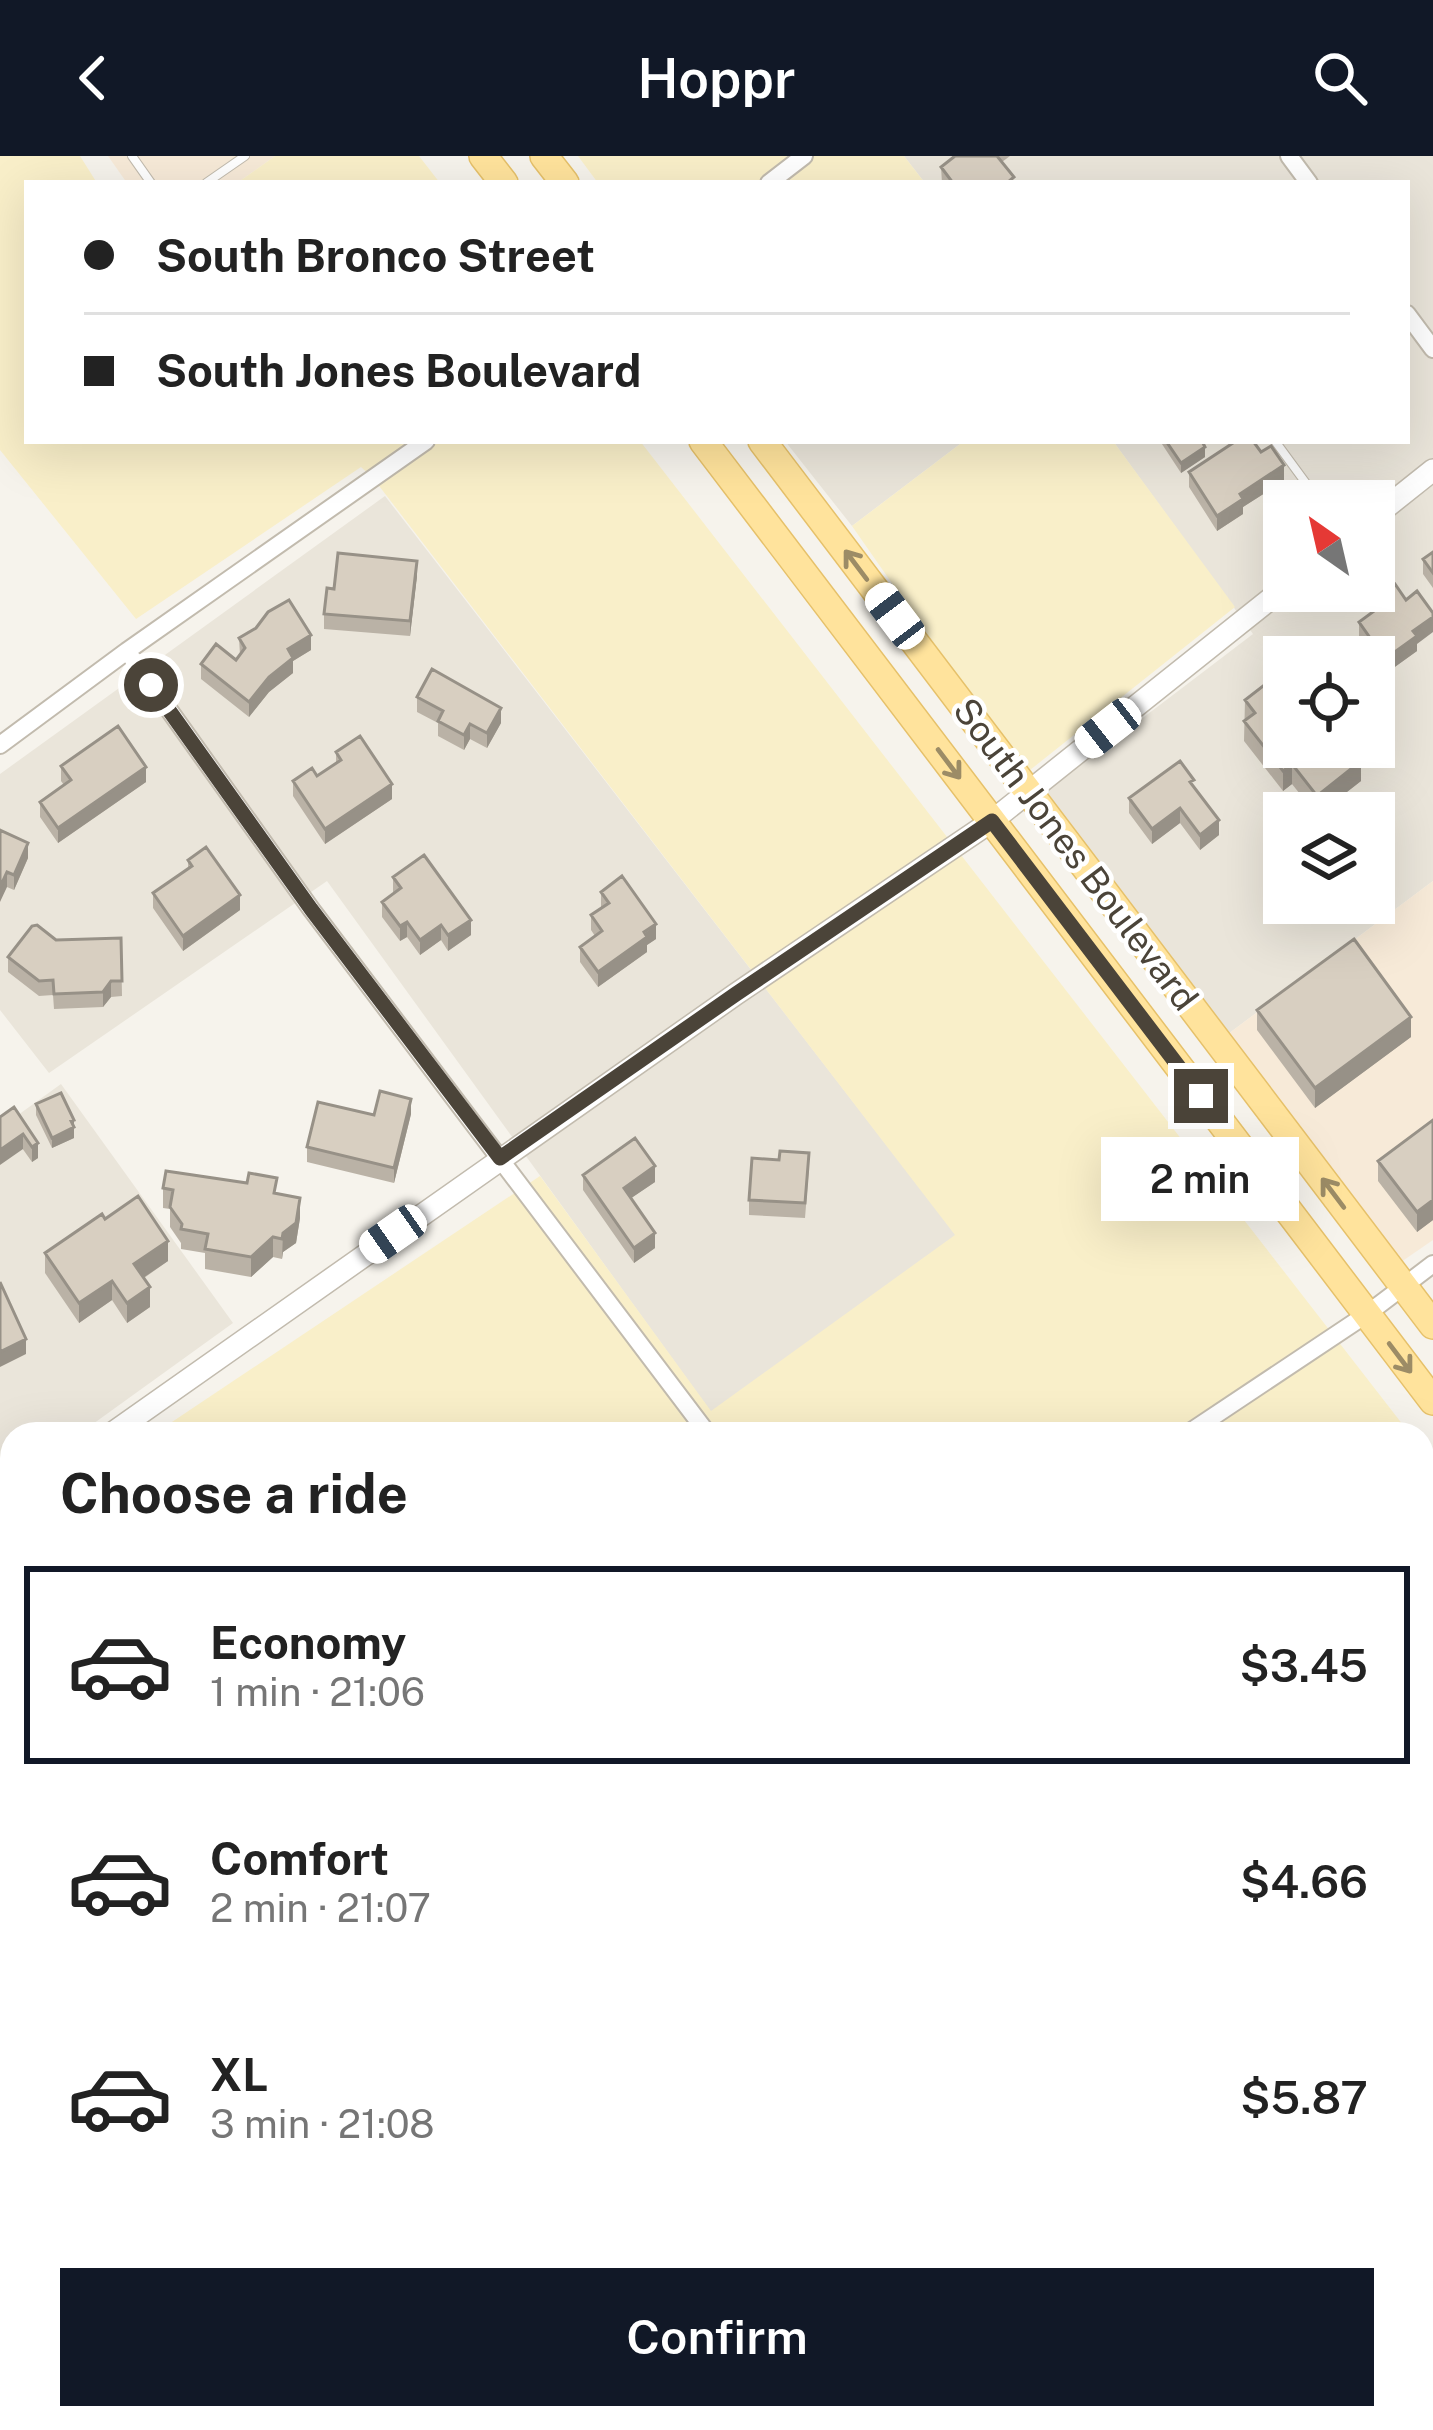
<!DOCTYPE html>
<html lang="en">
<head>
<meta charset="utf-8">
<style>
	:root { --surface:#fff; --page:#f6f6f6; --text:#222; --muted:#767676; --line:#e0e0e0; --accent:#111827 }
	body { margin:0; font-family:"Public Sans",sans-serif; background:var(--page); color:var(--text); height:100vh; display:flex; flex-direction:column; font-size:45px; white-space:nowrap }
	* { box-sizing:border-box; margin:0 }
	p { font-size:39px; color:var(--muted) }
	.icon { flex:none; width:66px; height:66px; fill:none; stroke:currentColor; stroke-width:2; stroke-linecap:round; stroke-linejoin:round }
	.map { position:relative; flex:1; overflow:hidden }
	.details { position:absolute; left:0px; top:1266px; width:1434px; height:1008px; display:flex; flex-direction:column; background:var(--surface); border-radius:36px 36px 0 0; box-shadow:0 12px 48px #0002 }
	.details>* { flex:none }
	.top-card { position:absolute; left:24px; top:24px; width:1386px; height:264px; border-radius:0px; box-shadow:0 12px 48px #0002; display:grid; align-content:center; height:264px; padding:0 60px; background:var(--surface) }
	.needle { width:78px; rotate:326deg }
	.tools { position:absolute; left:1263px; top:324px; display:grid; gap:24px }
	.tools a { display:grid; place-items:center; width:132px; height:132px; border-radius:0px; background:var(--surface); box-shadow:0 12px 48px #0002; font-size:60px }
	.end { position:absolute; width:54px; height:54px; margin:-27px; border:15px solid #4b4439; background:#fff; box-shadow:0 0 0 6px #fff }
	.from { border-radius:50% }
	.bubble { position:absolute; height:84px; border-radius:0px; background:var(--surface); box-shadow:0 12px 48px #0002; font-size:39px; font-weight:600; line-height:84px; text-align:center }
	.car { position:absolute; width:36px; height:72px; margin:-36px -18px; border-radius:15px; box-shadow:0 0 9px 3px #0007; background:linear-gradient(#fff 24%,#345 0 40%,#fff 0 76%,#345 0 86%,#fff 0) }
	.top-card b { display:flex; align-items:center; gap:42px; height:114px; font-size:45px }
	.top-card b+b { border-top:3px solid var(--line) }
	.top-card i { width:30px; height:30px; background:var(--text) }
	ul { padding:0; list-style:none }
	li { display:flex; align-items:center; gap:36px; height:198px; margin:0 24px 18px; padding:0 36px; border:6px solid transparent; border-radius:0px }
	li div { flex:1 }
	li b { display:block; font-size:45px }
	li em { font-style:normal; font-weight:600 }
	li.current { border-color:var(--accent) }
	li>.icon { width:108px; height:108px; stroke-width:1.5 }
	h2 { padding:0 60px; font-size:54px; line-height:144px }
	.primary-button { display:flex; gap:24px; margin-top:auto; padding:24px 60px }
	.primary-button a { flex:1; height:138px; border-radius:0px; background:var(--accent); color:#fff; font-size:48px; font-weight:600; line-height:138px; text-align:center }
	header { display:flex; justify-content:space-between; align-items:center; height:156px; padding:0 60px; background:var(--accent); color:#fff; font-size:54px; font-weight:600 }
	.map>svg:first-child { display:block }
	.residential { fill:#eae5da; fill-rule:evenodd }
	.commercial { fill:#f7ead8 }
	.sand { fill:#f9efc9 }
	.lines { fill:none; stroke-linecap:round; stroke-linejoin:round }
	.service-casing { stroke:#c2bbae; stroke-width:10 }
	.minor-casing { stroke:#c2bbae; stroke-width:20 }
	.tertiary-casing { stroke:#c2bbae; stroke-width:24 }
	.primary-casing { stroke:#e6c16a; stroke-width:30 }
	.service { stroke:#fff; stroke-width:8 }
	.minor { stroke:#fff; stroke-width:16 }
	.tertiary { stroke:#fff; stroke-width:21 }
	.primary { stroke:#ffe39c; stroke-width:27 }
	.wall { fill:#bab2a6 }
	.shaded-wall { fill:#979187 }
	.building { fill:#d8cfc1; stroke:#979187; stroke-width:3 }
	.oneway { stroke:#9c8c66 }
	.route { stroke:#4b4439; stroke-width:15 }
	.labels { text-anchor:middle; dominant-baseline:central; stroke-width:9; stroke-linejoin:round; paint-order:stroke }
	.street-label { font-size:36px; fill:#4b4439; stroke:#fff }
</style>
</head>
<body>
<header><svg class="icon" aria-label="back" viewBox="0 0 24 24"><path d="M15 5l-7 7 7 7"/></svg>Hoppr<svg class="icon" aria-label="search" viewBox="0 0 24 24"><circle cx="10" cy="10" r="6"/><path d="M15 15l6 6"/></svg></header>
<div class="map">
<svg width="1433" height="2274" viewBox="0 0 1433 2274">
	<rect width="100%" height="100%" fill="#f6f3ec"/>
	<!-- residential -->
	<path class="residential" d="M 904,0 L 1433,0 L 1433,725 L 1224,881 L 1039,641 L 1253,478 L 1113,285 L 1407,285 L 1407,27 L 925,27 ZM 1284,345 L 1374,345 L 1374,435 L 1284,435 ZM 1284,501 L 1374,501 L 1374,591 L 1284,591 ZM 1284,657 L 1374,657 L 1374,747 L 1284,747 Z
		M 785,285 L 964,285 L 852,370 Z
		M 385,340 L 956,1079 L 711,1256 L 327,725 L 49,917 L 0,854 L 0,618 Z
		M 61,928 L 233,1167 L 79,1278 L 12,1278 L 12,1326 L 0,1335 L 0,972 Z
		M 12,2156 L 12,2262 L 251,2262 L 259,2274 L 0,2274 L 0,2164 Z
		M 692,2262 L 861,2262 L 870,2274 L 700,2274 Z"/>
	<!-- commercial -->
	<path class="commercial" d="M 108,0 L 275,0 L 237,27 L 127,27 Z
		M 1433,725 L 1433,1084 L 1401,1106 L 1224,881 Z"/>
	<!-- sand -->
	<path class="sand" d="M 0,0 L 80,0 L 97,27 L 27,27 L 27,285 L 640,285 L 1410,1278 L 708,1278 L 703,1272 L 694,1278 L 154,1278 L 540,1020 L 711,1255 L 955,1079 L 373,322 L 361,311 L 136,463 L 0,294 Z
		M 275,0 L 419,0 L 440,27 L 237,27 Z
		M 578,0 L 904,0 L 925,27 L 598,27 Z
		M 964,285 L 1113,285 L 1235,451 L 1025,618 L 852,370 Z
		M 1422,1293 L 1433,1308 L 1433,1847 L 1422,1855 Z
		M 12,1372 L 12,2081 L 0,2090 L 0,1380 Z
		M 1433,1929 L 1433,2274 L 1063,2274 L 1054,2262 L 1422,2262 L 1422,1937 Z
		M 251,2262 L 653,2262 L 663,2274 L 259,2274 Z"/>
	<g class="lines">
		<defs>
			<path id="service" d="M 132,0 L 151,27
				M 206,27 L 245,0
				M 1275,285 L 1319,345"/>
			<path id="minor" d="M 1289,0 L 1309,27
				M 769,27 L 804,0
				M 1407,158 L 1433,193
				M 127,495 L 311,753 L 708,1278
				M 0,589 L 127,495 L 426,285
				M 1187,1278 L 1367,1158 L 1433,1108
				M 0,2130 L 12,2122"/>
			<path id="tertiary" d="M 1374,361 L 1433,314
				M 111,1278 L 736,838 L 992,665 L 1284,432
				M 0,1356 L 12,1347
				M 1422,1901 L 1433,1893
				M 890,2274 L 907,2262"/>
			<path id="primary" d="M 483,0 L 504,27
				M 544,0 L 565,27
				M 703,285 L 1433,1245
				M 762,285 L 1433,1169"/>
		</defs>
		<!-- service casing -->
		<use href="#service" class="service-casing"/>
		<!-- minor casing -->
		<use href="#minor" class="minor-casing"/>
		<!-- tertiary casing -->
		<use href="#tertiary" class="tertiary-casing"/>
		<!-- primary casing -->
		<use href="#primary" class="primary-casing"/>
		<!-- service -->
		<use href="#service" class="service"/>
		<!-- minor -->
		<use href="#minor" class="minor"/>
		<!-- tertiary -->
		<use href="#tertiary" class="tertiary"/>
		<!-- primary -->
		<use href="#primary" class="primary"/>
	</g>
	<!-- wall -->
	<path class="wall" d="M 953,0 L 1010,0 L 1002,6 L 1014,27 L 942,27 L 941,11 Z
		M 1160,285 L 1205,285 L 1203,287 L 1205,301 L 1181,317 Z
		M 1261,296 L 1284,325 L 1243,351 L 1243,358 L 1217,375 L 1189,331 L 1189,316 Z
		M 1433,396 L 1433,432 L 1423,418 L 1423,403 Z
		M 417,420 L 410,480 L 324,473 L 324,458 Z
		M 1375,442 L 1417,488 L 1417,495 L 1385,518 L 1359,481 L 1359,466 L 1375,454 Z
		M 239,482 L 311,494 L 293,505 L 293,517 L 269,536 L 249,561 L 201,523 L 201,508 L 236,504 L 240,499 Z
		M 417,541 L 501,567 L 487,592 L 470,583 L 464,594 L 438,580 L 438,567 L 417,556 Z
		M 1245,544 L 1284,591 L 1329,604 L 1361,625 L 1320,657 L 1315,657 L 1292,628 L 1283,635 L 1244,585 Z
		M 336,596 L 392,643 L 325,688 L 293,640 L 293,625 L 317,620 L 336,607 Z
		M 61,610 L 146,626 L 58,687 L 40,661 L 40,646 L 64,629 L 61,625 Z
		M 1194,630 L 1219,679 L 1200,694 L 1180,667 L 1152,688 L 1129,657 L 1129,642 Z
		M 0,674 L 28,702 L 14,734 L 7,731 Z
		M 188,704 L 240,754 L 183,795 L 153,752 L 153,737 L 188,712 Z
		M 393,721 L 471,779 L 448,795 L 441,784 L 420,799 L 407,781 L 400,785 L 382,761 L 382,746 L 393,737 Z
		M 601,736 L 656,783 L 647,789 L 647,796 L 598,831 L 580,806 L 580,791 L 595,780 L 591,774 L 591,759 L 601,752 Z
		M 121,782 L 122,840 L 111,841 L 103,851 L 54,853 L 53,839 L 39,840 L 8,816 L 8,801 L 56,784 Z
		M 1257,854 L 1411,881 L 1315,952 L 1257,874 Z
		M 36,948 L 74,964 L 74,982 L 52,992 L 36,959 Z
		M 411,958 L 394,1027 L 307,1006 L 307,991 L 374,959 Z
		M 0,961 L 38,987 L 38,1002 L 32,1006 Z
		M 1433,964 L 1433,1064 L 1417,1076 L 1378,1025 L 1378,1005 Z
		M 779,1004 L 809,1012 L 805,1062 L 749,1059 L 749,1044 Z
		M 583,1019 L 655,1026 L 631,1042 L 655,1092 L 634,1107 L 583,1034 Z
		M 163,1032 L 277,1038 L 300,1062 L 296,1087 L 283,1096 L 282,1103 L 273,1101 L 251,1121 L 205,1113 L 205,1097 L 181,1093 L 181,1087 L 170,1071 L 170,1053 L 163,1052 Z
		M 105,1063 L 168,1105 L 144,1122 L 150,1151 L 127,1167 L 112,1144 L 79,1167 L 45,1117 L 45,1097 Z
		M 12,2262 L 61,2262 L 60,2272 L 50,2271 L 49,2274 L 0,2274 Z"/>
	<!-- shaded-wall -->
	<path class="shaded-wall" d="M 1205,291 L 1205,301 L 1181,317 L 1181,307 Z
		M 1284,309 L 1284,325 L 1243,351 L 1243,358 L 1217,375 L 1217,360 L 1240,338 Z
		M 417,405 L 417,420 L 410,480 L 410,465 Z
		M 1433,461 L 1433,476 L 1417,488 L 1417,495 L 1385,518 L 1385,503 L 1413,475 Z
		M 311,479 L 311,494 L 293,505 L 293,517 L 269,536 L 249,561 L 249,546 L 288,493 Z
		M 501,552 L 501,567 L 487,592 L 487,577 Z
		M 470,568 L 470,583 L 464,594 L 464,579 Z
		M 1361,605 L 1361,625 L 1320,657 L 1317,657 L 1317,640 Z
		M 1292,608 L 1292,628 L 1283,635 L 1283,615 Z
		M 146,611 L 146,626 L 58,687 L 58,672 Z
		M 392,628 L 392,643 L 325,688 L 325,673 Z
		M 1180,652 L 1180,667 L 1152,688 L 1152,673 Z
		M 1219,664 L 1219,679 L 1200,694 L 1200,679 Z
		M 28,687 L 28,702 L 14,734 L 14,719 Z
		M 7,716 L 7,731 L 0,746 L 0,731 Z
		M 240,739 L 240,754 L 183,795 L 183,780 Z
		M 471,764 L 471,779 L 448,795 L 448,779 Z
		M 407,766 L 407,781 L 400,785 L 400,770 Z
		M 656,768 L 656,783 L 647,789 L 647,796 L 598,831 L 598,816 Z
		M 441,769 L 441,784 L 420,799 L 420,784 Z
		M 111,825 L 111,841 L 103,851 L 103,836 Z
		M 1411,861 L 1411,881 L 1315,952 L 1315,932 Z
		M 411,943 L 411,958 L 394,1027 L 394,1012 Z
		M 74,964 L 74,982 L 52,992 L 52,982 Z
		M 23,978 L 23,993 L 0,1009 L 0,994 Z
		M 38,987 L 38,1002 L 32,1006 L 32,991 Z
		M 655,1010 L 655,1026 L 624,1047 L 624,1032 Z
		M 300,1042 L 300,1062 L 296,1087 L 283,1096 L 282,1103 L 283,1077 Z
		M 1433,1044 L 1433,1064 L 1417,1076 L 1417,1056 Z
		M 655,1077 L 655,1092 L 634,1107 L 634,1092 Z
		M 273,1081 L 273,1101 L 251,1121 L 251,1101 Z
		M 168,1085 L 168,1105 L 134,1128 L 134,1108 Z
		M 112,1125 L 112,1144 L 79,1167 L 79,1147 Z
		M 150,1131 L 150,1151 L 127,1167 L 127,1147 Z
		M 26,1183 L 26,1198 L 0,1211 L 0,1196 Z
		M 48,2262 L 50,2262 L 50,2271 L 49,2274 L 43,2274 Z
		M 1036,2262 L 1051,2262 L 1051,2271 L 1047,2274 L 1019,2274 Z"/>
	<!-- building -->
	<path class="building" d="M 955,0 L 997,0 L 1014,21 L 1007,27 L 953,27 L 941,11 Z
		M 1166,285 L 1202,285 L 1205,291 L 1181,307 Z
		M 1236,285 L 1253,285 L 1261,296 L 1271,290 L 1284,309 L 1240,338 L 1243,343 L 1217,360 L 1189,316 Z
		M 1433,396 L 1433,417 L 1423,403 Z
		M 338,397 L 417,405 L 410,465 L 324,458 L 327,432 L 334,433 Z
		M 1395,428 L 1406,444 L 1417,435 L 1433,457 L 1433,461 L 1413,475 L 1417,480 L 1385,503 L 1359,466 L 1381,450 L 1375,442 Z
		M 289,444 L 311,479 L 288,493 L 293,502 L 269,521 L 249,546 L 201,508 L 216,488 L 236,504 L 245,492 L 239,482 L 256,472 L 268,456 Z
		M 432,513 L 501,552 L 487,577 L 470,568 L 464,579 L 438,565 L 443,555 L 417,541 Z
		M 1280,517 L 1284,522 L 1284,591 L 1319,591 L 1329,604 L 1346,591 L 1350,591 L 1361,605 L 1317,640 L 1292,608 L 1283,615 L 1244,565 L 1255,557 L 1245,544 Z
		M 118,570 L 146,611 L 58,672 L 40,646 L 71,624 L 61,610 Z
		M 360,580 L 392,628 L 325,673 L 293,625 L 312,612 L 317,620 L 341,604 L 336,596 Z
		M 1180,605 L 1194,624 L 1190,626 L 1219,664 L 1200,679 L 1180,652 L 1152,673 L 1129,642 Z
		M 0,674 L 28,687 L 14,719 L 7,716 L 0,731 Z
		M 206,691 L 240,739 L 183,780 L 153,737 L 192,710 L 188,704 Z
		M 424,699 L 471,764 L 448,779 L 441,769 L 420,784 L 407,766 L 400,770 L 382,746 L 401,732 L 393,721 Z
		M 622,720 L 656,768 L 644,776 L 647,781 L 598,816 L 580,791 L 602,775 L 591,759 L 609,747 L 601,736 Z
		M 37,769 L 56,784 L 121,782 L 122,825 L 111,825 L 103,836 L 54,838 L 53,824 L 39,825 L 8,801 L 32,770 Z
		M 1354,783 L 1411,861 L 1315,932 L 1257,854 Z
		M 380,935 L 411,943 L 394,1012 L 307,991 L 318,946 L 374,959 Z
		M 61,937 L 74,964 L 71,965 L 74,971 L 52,982 L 36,948 Z
		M 14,951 L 38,987 L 32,991 L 23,978 L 0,994 L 0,961 Z
		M 1433,964 L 1433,1044 L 1417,1056 L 1378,1005 Z
		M 635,982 L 655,1010 L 624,1032 L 655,1077 L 634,1092 L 583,1019 Z
		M 780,995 L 809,997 L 805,1047 L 749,1044 L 752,1002 L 779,1004 Z
		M 166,1015 L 247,1027 L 249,1017 L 277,1022 L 274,1037 L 300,1042 L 296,1067 L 283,1077 L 282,1083 L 273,1081 L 251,1101 L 205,1093 L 208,1078 L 181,1073 L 182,1068 L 170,1051 L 173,1034 L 163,1032 Z
		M 138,1040 L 168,1085 L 134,1108 L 150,1131 L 127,1147 L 112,1125 L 79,1147 L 45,1097 L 102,1058 L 105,1063 Z
		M 0,1126 L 26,1183 L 0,1196 Z
		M 12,2215 L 12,2262 L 48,2262 L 43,2274 L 0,2273 L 0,2218 Z
		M 1004,2262 L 1036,2262 L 1019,2274 L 988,2274 Z"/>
	<!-- one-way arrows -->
	<defs><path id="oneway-shaft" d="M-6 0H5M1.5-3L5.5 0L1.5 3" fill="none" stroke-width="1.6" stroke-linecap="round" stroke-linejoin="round" transform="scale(3)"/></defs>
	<g class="oneway">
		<use href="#oneway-shaft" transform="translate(856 409) rotate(-127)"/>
		<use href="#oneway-shaft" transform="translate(949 608) rotate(53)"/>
		<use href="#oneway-shaft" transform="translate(1333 1037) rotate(-127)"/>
		<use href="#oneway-shaft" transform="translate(1400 1202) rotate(53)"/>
	</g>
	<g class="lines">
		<!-- route -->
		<path class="route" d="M 151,529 L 311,753 L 500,1002 L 736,838 L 992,665 L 1201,940"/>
	</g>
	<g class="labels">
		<!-- street labels -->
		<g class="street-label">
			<text transform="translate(1076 698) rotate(53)">South Jones Boulevard</text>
		</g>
	</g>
</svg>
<div class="tools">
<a><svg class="needle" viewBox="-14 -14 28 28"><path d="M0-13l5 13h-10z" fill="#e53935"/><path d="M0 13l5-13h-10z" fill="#767676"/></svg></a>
<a><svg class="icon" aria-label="locate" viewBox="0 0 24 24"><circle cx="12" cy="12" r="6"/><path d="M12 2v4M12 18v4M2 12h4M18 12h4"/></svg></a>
<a><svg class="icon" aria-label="layers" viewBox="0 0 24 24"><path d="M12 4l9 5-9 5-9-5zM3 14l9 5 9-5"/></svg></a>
</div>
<i class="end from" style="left:151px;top:529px"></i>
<i class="end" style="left:1201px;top:940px"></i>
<div class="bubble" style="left:1101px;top:981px;width:198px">2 min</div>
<i class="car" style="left:895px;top:460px;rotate:323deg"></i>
<i class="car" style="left:1108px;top:572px;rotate:232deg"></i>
<i class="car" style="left:393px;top:1078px;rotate:235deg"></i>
<div class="top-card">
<b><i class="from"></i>South Bronco Street</b>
<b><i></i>South Jones Boulevard</b>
</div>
<section class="details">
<h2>Choose a ride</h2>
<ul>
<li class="current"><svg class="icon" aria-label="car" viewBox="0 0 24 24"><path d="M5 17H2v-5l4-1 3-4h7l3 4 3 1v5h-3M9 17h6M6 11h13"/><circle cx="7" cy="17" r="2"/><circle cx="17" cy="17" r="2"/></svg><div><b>Economy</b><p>1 min · 21:06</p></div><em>$3.45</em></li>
<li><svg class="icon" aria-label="car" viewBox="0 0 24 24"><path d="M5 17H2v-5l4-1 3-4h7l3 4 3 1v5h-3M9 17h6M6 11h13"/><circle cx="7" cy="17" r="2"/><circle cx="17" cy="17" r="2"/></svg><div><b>Comfort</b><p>2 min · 21:07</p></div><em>$4.66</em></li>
<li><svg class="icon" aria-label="car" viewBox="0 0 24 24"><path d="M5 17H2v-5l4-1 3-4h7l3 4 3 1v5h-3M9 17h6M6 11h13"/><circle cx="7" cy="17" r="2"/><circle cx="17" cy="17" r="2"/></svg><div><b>XL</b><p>3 min · 21:08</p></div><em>$5.87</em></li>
</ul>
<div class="primary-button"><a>Confirm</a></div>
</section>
</div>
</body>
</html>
